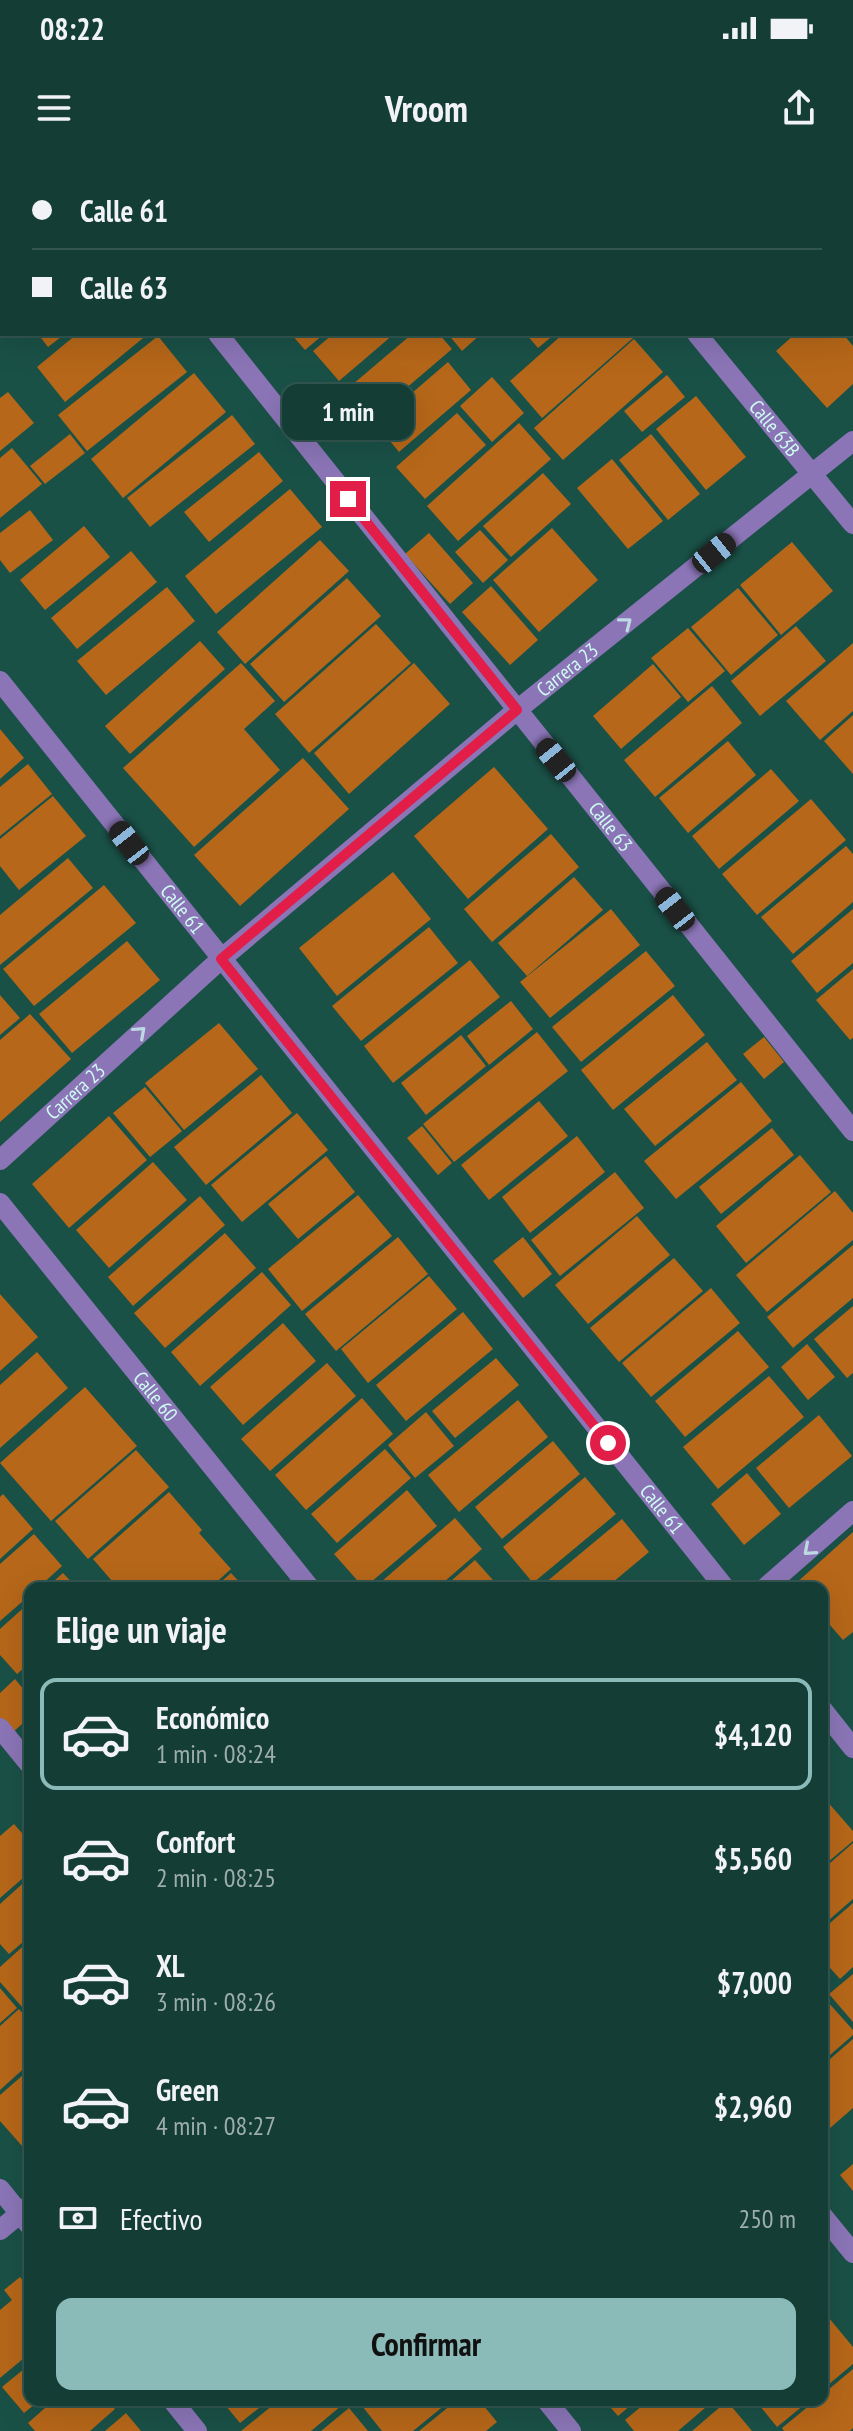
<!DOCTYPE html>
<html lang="es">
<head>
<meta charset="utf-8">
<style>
	:root { --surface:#143d35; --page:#214841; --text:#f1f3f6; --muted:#9daead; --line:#335650; --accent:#8bbbb9 }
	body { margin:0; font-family:"PT Sans Narrow",sans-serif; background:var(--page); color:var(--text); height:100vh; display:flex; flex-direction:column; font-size:30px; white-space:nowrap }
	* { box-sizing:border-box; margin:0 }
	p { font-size:26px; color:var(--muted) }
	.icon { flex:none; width:44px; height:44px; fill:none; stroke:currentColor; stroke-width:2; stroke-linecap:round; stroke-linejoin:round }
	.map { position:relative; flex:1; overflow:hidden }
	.details { position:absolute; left:24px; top:1422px; width:804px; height:824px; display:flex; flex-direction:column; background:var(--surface); border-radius:16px; box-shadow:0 8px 32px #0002,0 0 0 2px var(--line) }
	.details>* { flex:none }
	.banner { position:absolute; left:0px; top:0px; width:854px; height:176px; box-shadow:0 8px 32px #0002,0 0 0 2px var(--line); display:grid; align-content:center; height:176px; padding:0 32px; background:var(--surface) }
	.end { position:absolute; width:36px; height:36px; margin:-18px; border:10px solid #e11d48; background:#fff; box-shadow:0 0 0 4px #fff }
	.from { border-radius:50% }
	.bubble { position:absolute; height:56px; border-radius:16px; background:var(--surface); box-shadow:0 8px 32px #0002,0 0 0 2px var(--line); font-size:26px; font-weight:800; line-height:56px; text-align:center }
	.car { position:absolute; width:24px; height:48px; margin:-24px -12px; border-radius:10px; box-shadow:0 0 6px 2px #0007; background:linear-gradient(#222 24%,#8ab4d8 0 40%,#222 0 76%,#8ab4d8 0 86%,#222 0) }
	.banner b { display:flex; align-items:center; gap:28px; height:76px; font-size:30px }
	.banner b+b { border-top:2px solid var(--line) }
	.banner i { width:20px; height:20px; background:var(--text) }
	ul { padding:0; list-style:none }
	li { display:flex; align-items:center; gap:24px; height:112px; margin:0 16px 12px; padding:0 16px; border:4px solid transparent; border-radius:16px }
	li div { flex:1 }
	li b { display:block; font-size:30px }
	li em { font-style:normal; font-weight:800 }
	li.current { border-color:var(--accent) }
	li>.icon { width:72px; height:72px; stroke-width:1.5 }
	h2 { padding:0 32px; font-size:36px; line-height:96px }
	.pay { display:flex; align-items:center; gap:20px; height:88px; padding:0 32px; font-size:30px }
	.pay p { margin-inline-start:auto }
	.action { display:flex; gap:16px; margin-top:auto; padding:16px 32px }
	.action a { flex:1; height:92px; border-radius:16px; background:var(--accent); color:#111; font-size:32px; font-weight:800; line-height:92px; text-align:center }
	.status { display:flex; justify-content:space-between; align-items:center; height:56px; padding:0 40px; background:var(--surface); direction:ltr }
	.status svg { height:22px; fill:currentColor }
	header { display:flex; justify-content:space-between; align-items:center; height:104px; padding:0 32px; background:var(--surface); font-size:36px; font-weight:800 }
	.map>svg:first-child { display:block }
	.building { fill:#b66719 }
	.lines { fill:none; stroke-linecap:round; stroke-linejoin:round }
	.minor { stroke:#8b75b7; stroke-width:20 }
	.oneway { stroke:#bddae2 }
	.route { stroke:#e11d48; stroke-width:10 }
	.labels { text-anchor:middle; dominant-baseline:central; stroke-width:6; stroke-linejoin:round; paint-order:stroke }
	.street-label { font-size:20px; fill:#cefcf1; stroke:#1a5147 }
</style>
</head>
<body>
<div class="status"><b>08:22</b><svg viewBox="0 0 49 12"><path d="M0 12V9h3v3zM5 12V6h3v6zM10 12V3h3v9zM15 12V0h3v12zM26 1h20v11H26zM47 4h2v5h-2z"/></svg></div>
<header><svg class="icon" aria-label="menu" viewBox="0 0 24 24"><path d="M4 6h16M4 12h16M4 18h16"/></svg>Vroom<svg class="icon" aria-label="share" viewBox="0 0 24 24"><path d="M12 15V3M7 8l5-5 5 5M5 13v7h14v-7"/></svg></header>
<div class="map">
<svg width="853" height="2271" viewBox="0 0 853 2271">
	<rect width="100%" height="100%" fill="#1a5147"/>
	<!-- building -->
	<path class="building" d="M 38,174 L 65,174 L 48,187 Z
		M 77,174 L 148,174 L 65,242 L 37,207 Z
		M 291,174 L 324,174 L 305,190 Z
		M 333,174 L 394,174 L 339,221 L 313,191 Z
		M 412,174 L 439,174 L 452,189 L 370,259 L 346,230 Z
		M 448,174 L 481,174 L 462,191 Z
		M 526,174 L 555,174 L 538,188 Z
		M 563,174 L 629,174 L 633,178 L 542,258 L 510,221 Z
		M 795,174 L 843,174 L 853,186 L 853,224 L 827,248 L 776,191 Z
		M 158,176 L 187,212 L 87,291 L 58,255 Z
		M 634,179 L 663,212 L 563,300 L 534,268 Z
		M 448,202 L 471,230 L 399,292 L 376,264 Z
		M 194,213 L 226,252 L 123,338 L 91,299 Z
		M 667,215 L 685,237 L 642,272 L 624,251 Z
		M 492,217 L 524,253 L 492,282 L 460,246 Z
		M 8,232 L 34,263 L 0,291 L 0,238 Z
		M 696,236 L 746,297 L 706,330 L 656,269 Z
		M 457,253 L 486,285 L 425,339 L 396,307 Z
		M 232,255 L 255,284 L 150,367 L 127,338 Z
		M 519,263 L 551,299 L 458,381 L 427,346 Z
		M 70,274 L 85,293 L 45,324 L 30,306 Z
		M 651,274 L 700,334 L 668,360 L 619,300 Z
		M 12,288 L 42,324 L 0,358 L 0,298 Z
		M 259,292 L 283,321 L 209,382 L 184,352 Z
		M 612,299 L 663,361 L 628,389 L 577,328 Z
		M 543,313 L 571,344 L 511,397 L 483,366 Z
		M 290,329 L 322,367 L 216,454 L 185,416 Z
		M 30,350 L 53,380 L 10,413 L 0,400 L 0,373 Z
		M 84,366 L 110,397 L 45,450 L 20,420 Z
		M 552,368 L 598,420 L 539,472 L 493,420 Z
		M 480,370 L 508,400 L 483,423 L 455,392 Z
		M 429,373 L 473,423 L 450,444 L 405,394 Z
		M 320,380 L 349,411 L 245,504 L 217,472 Z
		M 792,382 L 833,431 L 781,475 L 740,425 Z
		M 131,391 L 157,422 L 77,489 L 51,458 Z
		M 347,418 L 381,456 L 284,542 L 250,504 Z
		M 491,426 L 538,480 L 510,505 L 462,452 Z
		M 167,427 L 195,461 L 106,535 L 77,501 Z
		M 738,428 L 778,475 L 731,515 L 691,467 Z
		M 376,464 L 411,503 L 309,593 L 275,554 Z
		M 796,466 L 826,501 L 760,556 L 731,521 Z
		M 688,468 L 725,511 L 688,542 L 651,498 Z
		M 200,481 L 225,509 L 130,594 L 105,566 Z
		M 853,483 L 853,551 L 820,580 L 786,541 Z
		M 241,503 L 275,541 L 244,569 L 280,610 L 194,687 L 123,608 Z
		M 414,503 L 450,544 L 349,634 L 314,593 Z
		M 653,504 L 681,537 L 621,589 L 593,556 Z
		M 712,526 L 742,563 L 655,637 L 624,600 Z
		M 853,555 L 853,614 L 824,581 Z
		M 0,569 L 24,598 L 0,619 Z
		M 728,581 L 756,615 L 688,673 L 659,638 Z
		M 303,598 L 349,649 L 240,746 L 194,695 Z
		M 28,604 L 52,634 L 0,676 L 0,627 Z
		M 494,607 L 548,669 L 468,739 L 414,676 Z
		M 771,609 L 799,641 L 719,709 L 692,676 Z
		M 53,636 L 86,676 L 19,730 L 0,706 L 0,679 Z
		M 811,639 L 846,680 L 757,755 L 722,714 Z
		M 551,674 L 579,707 L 492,782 L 464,749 Z
		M 846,686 L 853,694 L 853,742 L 793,794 L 761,757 Z
		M 68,698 L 93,728 L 0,805 L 0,755 Z
		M 393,712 L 431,759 L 337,836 L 299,788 Z
		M 574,717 L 603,750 L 527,816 L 498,783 Z
		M 104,725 L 136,763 L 34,846 L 3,809 Z
		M 611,749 L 640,785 L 550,858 L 520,822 Z
		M 853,749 L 853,803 L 817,833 L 791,801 Z
		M 429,767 L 458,803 L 361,881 L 332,846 Z
		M 127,781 L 160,820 L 72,893 L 39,854 Z
		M 646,791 L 675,826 L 581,902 L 552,867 Z
		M 470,800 L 500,837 L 393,923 L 364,886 Z
		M 853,809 L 853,878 L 850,880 L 816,840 Z
		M 0,835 L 20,858 L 0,875 Z
		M 673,835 L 705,875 L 613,950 L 581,910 Z
		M 511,841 L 533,869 L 489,905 L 467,876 Z
		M 30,854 L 71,899 L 0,962 L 0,880 Z
		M 219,863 L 258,909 L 184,970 L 145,923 Z
		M 537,872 L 568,911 L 454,1002 L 423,964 Z
		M 461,875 L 486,906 L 426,955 L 401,923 Z
		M 764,877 L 784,902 L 764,919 L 743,894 Z
		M 707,882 L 737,920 L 655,986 L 624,949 Z
		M 261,915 L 292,953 L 206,1025 L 174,987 Z
		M 741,922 L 772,961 L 676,1039 L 644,1001 Z
		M 145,927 L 182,971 L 150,997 L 113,953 Z
		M 539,941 L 568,976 L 489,1040 L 461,1005 Z
		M 297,953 L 328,990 L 242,1062 L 211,1025 Z
		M 109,956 L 147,1000 L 69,1068 L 32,1024 Z
		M 422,966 L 452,1003 L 438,1015 L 407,978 Z
		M 772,968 L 794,995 L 721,1054 L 699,1027 Z
		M 577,976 L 605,1012 L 530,1073 L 502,1037 Z
		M 800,995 L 831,1032 L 746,1103 L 716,1066 Z
		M 326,996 L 355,1032 L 298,1079 L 268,1044 Z
		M 153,1002 L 187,1040 L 109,1108 L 76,1070 Z
		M 615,1012 L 644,1048 L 560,1116 L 531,1080 Z
		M 835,1031 L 853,1053 L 853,1080 L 767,1152 L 736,1115 Z
		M 358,1035 L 392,1076 L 302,1151 L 268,1109 Z
		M 200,1036 L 225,1065 L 133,1146 L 108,1117 Z
		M 637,1056 L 670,1095 L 588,1164 L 555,1125 Z
		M 225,1073 L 256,1108 L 165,1188 L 134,1153 Z
		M 398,1077 L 428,1114 L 336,1191 L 305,1154 Z
		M 523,1077 L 552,1114 L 523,1138 L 493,1101 Z
		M 853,1085 L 853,1138 L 793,1188 L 767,1157 Z
		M 674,1098 L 703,1131 L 619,1202 L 590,1168 Z
		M 262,1112 L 291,1145 L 200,1226 L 171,1192 Z
		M 429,1116 L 457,1149 L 368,1223 L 341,1189 Z
		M 711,1128 L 740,1163 L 651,1237 L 622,1203 Z
		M 0,1134 L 38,1177 L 0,1211 Z
		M 853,1146 L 853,1213 L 847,1218 L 814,1179 Z
		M 463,1152 L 493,1189 L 406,1261 L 376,1225 Z
		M 283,1163 L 316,1201 L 243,1265 L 210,1227 Z
		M 738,1171 L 769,1207 L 685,1277 L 655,1241 Z
		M 807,1184 L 835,1217 L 808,1240 L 781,1207 Z
		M 37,1192 L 68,1228 L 0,1288 L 0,1225 Z
		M 496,1198 L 519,1225 L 455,1278 L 432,1251 Z
		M 327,1203 L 356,1236 L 270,1311 L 241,1279 Z
		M 769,1216 L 804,1257 L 718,1329 L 683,1287 Z
		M 85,1227 L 137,1286 L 51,1361 L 0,1303 Z
		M 362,1238 L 393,1274 L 306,1350 L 275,1315 Z
		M 518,1240 L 548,1277 L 459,1352 L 428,1315 Z
		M 426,1252 L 454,1286 L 415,1318 L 388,1285 Z
		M 819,1255 L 852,1296 L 789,1348 L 756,1308 Z
		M 553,1281 L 580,1314 L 502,1379 L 475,1347 Z
		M 385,1289 L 411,1318 L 337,1383 L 311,1354 Z
		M 136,1290 L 169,1327 L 88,1399 L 55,1361 Z
		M 747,1313 L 781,1354 L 744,1385 L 711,1344 Z
		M 585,1317 L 616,1354 L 533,1423 L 503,1387 Z
		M 407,1330 L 437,1366 L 364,1428 L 334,1394 Z
		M 169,1332 L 202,1370 L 199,1373 L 231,1409 L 210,1428 L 118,1428 L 93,1399 Z
		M 3,1334 L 33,1369 L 0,1399 L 0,1337 Z
		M 455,1358 L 482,1389 L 437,1428 L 374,1428 Z
		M 622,1359 L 649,1392 L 606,1428 L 539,1428 Z
		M 853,1372 L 853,1472 L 843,1480 L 822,1456 L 822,1428 L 797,1428 L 794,1425 Z
		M 34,1374 L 62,1406 L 38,1428 L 30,1428 L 30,1435 L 0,1461 L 0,1404 Z
		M 475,1400 L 500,1428 L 443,1428 Z
		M 63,1413 L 77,1428 L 46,1428 Z
		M 231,1413 L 245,1428 L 214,1428 Z
		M 30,1442 L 30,1503 L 17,1514 L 0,1495 L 0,1469 Z
		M 15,1519 L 30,1537 L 30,1557 L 12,1573 L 0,1559 L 0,1533 Z
		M 826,1640 L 853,1671 L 853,1681 L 822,1707 L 822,1644 Z
		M 14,1664 L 30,1682 L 30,1712 L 0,1738 L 0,1676 Z
		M 853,1683 L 853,1739 L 822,1766 L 822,1710 Z
		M 30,1717 L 30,1776 L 9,1794 L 0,1784 L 0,1744 Z
		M 853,1743 L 853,1807 L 840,1819 L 822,1799 L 822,1770 Z
		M 30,1780 L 30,1842 L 23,1848 L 0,1822 L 0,1807 Z
		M 853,1814 L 853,1862 L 829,1834 Z
		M 0,1828 L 17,1848 L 0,1863 Z
		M 827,1841 L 853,1870 L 853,1875 L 822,1902 L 822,1846 Z
		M 19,1849 L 30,1862 L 30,1903 L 0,1930 L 0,1866 Z
		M 853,1879 L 853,1948 L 822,1975 L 822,1906 Z
		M 30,1909 L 30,1995 L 0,1961 L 0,1935 Z
		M 853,2004 L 853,2031 L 840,2015 Z
		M 20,2117 L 30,2129 L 30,2193 L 0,2218 L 0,2150 L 12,2140 L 4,2130 Z
		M 829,2158 L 853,2187 L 853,2204 L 822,2230 L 822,2164 Z
		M 30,2204 L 30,2240 L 40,2240 L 24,2253 L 2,2227 Z
		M 853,2209 L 853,2268 L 850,2271 L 784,2271 L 782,2268 L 816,2240 L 822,2240 L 822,2235 Z
		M 54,2240 L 107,2240 L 115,2249 L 90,2271 L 35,2271 L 28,2263 Z
		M 221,2240 L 269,2240 L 240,2263 Z
		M 279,2240 L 335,2240 L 341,2246 L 311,2271 L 241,2271 Z
		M 369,2240 L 451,2240 L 413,2271 L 382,2271 L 362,2246 Z
		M 457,2240 L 479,2240 L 497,2262 L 486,2271 L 419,2271 Z
		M 604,2240 L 637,2240 L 618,2256 Z
		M 649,2240 L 710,2240 L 712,2242 L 678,2271 L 634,2271 L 625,2260 Z
		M 755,2240 L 810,2240 L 777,2267 Z
		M 727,2241 L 752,2271 L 692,2271 Z
		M 349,2248 L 368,2271 L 321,2271 Z
		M 126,2253 L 141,2271 L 105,2271 Z"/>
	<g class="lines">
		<!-- minor -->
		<g class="minor">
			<path d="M 79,0 L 81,2"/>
			<path d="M 554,0 L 555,2"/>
			<path id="s1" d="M 218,174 L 853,971"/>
			<path id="s2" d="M 697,174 L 853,364"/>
			<path id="s3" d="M 0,521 L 725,1428"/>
			<path id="s4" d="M 0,1000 L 221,799 L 517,550 L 853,281"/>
			<path id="s5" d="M 0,1043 L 310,1428"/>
			<path d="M 765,1428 L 853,1351"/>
			<path d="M 822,1549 L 853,1588"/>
			<path d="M 0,1568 L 30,1605"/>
			<path d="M 0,2029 L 30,2066"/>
			<path d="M 822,2055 L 853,2093"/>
			<path d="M 0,2070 L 30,2045"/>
			<path d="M 172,2240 L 197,2271"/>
			<path d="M 546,2240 L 571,2271"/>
		</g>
	</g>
	<!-- one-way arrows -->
	<defs><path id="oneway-chevron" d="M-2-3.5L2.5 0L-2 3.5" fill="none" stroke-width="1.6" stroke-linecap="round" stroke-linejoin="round" transform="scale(2)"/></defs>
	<g class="oneway">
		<use href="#oneway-chevron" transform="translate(626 463) rotate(-38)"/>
		<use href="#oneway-chevron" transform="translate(140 872) rotate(-42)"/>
		<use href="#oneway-chevron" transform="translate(809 1390) rotate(139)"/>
	</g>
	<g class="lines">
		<!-- route -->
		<path class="route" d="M 348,339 L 517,550 L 221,799 L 608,1283"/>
	</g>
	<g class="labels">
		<!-- street labels -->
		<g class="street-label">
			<text stroke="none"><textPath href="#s2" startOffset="122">Calle 63B</textPath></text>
			<text stroke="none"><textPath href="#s4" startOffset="750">Carrera 23</textPath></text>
			<text stroke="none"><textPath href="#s1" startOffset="630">Calle 63</textPath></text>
			<text stroke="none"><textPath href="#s3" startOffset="292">Calle 61</textPath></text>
			<text stroke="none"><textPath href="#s4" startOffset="102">Carrera 23</textPath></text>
			<text stroke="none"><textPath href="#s5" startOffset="248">Calle 60</textPath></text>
			<text stroke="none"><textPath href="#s3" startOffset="1060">Calle 61</textPath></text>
		</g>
	</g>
</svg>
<i class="end from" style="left:608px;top:1283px"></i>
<i class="end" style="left:348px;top:339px"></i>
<div class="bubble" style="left:282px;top:224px;width:132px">1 min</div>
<i class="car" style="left:714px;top:393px;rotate:51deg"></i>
<i class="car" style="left:556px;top:600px;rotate:321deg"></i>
<i class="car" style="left:129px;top:683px;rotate:322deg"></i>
<i class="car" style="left:675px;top:749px;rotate:322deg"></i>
<div class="banner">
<b><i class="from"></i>Calle 61</b>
<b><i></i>Calle 63</b>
</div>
<section class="details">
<h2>Elige un viaje</h2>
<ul>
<li class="current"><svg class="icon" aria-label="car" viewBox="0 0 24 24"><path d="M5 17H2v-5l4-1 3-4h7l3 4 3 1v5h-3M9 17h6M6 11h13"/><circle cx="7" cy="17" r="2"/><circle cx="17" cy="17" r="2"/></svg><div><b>Económico</b><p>1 min · 08:24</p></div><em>$4,120</em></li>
<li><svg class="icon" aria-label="car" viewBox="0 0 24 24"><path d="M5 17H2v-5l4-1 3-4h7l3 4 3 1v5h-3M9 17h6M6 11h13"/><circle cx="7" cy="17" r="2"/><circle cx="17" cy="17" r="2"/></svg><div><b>Confort</b><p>2 min · 08:25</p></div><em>$5,560</em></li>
<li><svg class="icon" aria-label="car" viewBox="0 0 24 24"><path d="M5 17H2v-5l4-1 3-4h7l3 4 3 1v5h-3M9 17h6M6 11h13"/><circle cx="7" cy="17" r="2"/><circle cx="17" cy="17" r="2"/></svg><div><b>XL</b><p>3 min · 08:26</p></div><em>$7,000</em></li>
<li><svg class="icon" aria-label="car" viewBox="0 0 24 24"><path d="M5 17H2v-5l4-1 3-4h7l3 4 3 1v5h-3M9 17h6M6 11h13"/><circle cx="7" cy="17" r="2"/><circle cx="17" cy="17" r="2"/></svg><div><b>Green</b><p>4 min · 08:27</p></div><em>$2,960</em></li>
</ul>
<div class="pay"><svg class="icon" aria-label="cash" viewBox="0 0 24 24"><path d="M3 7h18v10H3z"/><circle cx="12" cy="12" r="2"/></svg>Efectivo<p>250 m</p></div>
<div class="action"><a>Confirmar</a></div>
</section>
</div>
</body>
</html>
